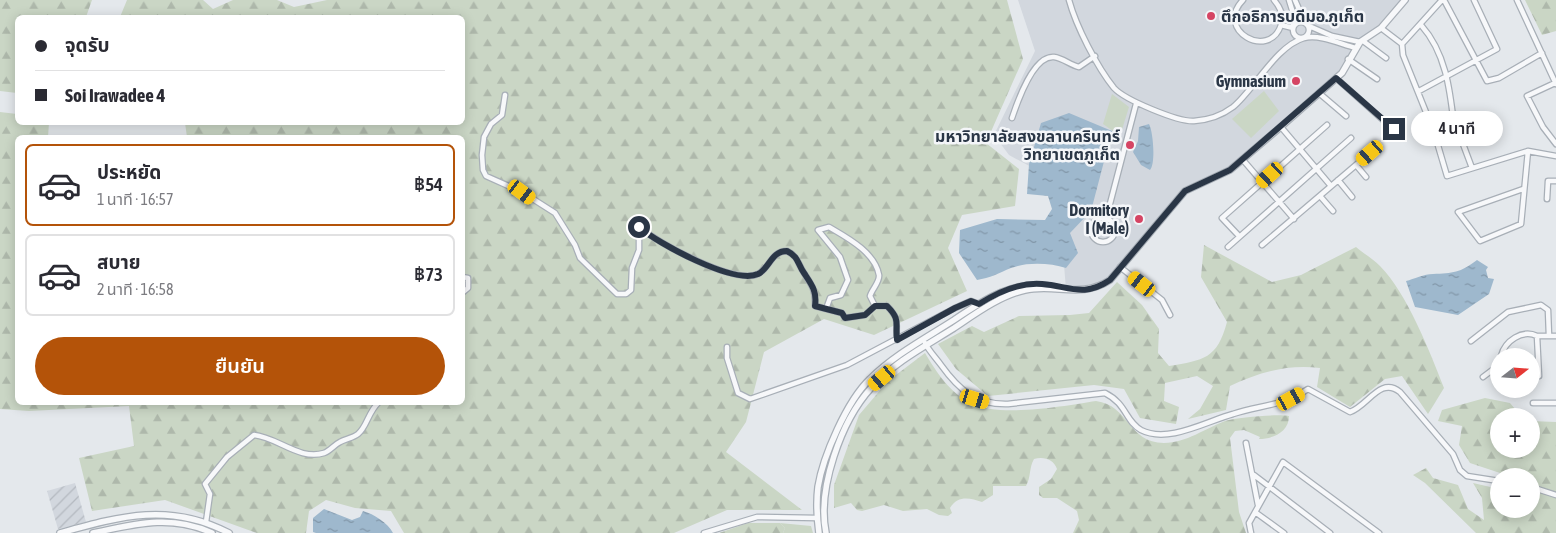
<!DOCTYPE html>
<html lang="th">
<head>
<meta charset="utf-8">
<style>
	:root { --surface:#fff; --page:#f7f7f7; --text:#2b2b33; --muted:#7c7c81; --line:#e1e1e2; --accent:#b45309 }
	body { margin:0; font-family:"Asap Condensed","Noto Sans Thai",sans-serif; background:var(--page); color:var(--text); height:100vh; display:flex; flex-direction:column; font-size:19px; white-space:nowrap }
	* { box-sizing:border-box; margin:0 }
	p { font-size:16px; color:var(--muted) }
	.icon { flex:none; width:28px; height:28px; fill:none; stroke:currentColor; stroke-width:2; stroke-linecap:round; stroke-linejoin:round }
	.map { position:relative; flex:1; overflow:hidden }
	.side { position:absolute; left:15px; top:135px; width:450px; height:270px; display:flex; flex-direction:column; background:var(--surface); border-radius:8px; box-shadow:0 2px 12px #0003 }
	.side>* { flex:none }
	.banner { position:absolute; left:15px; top:15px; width:450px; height:110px; border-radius:8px; box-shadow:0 2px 12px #0003; display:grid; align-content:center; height:110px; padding:0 20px; background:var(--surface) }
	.needle { width:32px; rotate:73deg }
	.controls { position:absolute; left:1490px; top:348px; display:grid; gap:10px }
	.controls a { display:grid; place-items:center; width:50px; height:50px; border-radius:50%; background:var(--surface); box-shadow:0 2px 12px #0003; font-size:25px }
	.end { position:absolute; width:22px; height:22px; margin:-11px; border:6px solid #2a3646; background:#fff; box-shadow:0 0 0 2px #fff }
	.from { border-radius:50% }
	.bubble { position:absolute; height:35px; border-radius:18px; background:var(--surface); box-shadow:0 2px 12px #0003; font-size:16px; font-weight:600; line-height:35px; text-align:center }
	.car { position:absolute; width:15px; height:30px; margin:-15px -8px; border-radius:6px; box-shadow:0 0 4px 1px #0007; background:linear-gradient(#f5c518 24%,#345 0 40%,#f5c518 0 76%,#345 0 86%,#f5c518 0) }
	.banner b { display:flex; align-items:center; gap:18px; height:48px; font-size:19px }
	.banner b+b { border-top:1px solid var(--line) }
	.banner i { width:12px; height:12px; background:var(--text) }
	ul { padding:9px 0 0; list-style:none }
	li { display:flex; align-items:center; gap:15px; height:82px; margin:0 10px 8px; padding:0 10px; border:2px solid var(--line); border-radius:8px }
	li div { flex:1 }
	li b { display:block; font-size:19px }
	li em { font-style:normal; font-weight:600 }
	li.selected { border-color:var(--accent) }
	li>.icon { width:45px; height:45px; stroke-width:1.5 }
	.button { display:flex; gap:10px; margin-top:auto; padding:10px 20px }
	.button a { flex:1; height:58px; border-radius:30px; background:var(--accent); color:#fff; font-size:20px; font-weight:600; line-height:58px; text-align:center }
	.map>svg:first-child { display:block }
	.built { fill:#d2d7de }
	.industrial { fill:url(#industrial-furrows) }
	.grass { fill:#cad6c5 }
	.forest { fill:url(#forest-firs) }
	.water { fill:url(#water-ripples) }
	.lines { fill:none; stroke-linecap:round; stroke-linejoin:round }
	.minor-casing { stroke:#a8afb7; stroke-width:7 }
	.tertiary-casing { stroke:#a8afb7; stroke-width:8 }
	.minor { stroke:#f7f8fa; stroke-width:4.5 }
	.tertiary { stroke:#f7f8fa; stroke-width:5.5 }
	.route { stroke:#2a3646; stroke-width:6 }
	.poi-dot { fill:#d54564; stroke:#f4f6f9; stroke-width:2 }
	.labels { text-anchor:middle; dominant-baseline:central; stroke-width:5; stroke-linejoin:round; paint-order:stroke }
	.poi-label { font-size:16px; font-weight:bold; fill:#2a3646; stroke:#f4f6f9; text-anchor:end }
</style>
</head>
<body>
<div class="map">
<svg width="1556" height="533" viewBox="0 0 1556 533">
	<defs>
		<pattern id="industrial-furrows" width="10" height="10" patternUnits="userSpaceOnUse" patternTransform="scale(1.25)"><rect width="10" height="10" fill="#d2d7de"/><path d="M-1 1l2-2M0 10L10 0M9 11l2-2" fill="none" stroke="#b4b9c0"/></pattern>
		<pattern id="forest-firs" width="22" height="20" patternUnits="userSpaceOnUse" patternTransform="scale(1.25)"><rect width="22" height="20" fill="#cad6c5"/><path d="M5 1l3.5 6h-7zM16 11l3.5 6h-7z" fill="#aeb8ab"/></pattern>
		<pattern id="water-ripples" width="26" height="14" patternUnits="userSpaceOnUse" patternTransform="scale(1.25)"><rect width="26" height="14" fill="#9eb8cd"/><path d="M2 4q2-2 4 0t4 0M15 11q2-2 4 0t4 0" fill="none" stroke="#8196a8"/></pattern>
	</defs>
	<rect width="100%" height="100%" fill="#e4e8ec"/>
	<!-- built -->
	<path class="built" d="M 1018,0 L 1405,0 L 1381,28 L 1360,42 L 1342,73 L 1230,170 L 1185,191 L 1110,280 L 1066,289 L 1057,181 L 1009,155 L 994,135 L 1035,51 Z"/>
	<!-- industrial -->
	<path class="industrial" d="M 75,483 L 86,522 L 58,529 L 47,491 Z"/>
	<!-- grass -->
	<path class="grass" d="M 1264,91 L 1279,111 L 1251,138 L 1232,119 Z
		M 1112,94 L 1129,107 L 1120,136 L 1103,124 Z
		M 780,523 L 811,526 L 813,533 L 783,533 L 785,528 Z"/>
	<!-- forest -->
	<path class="forest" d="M 0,0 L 92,0 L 86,17 L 18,18 L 17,93 L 0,91 Z
		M 127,0 L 203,0 L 213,9 L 233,0 L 277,0 L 294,7 L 327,0 L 1007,0 L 1023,59 L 986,143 L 1019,169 L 1015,206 L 962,215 L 948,248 L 967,291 L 874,335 L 824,319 L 764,352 L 746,422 L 726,452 L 802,510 L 727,510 L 674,533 L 404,533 L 391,511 L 355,508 L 326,500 L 309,511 L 306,533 L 257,533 L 165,500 L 92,511 L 79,458 L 134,446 L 129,406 L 29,411 L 0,409 L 0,112 L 17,114 L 18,122 L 49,123 L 48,137 L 18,138 L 18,402 L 462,402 L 462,138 L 187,137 L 185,123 L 462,122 L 462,18 L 120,17 Z
		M 1525,0 L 1556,0 L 1556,31 L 1542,35 Z
		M 1204,245 L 1272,282 L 1301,275 L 1356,247 C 1363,253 1373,259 1380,266 C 1407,293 1430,352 1444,388 L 1428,414 L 1402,376 L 1385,379 L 1350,407 L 1317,387 L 1320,368 C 1288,364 1259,372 1230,386 L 1226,410 L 1188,419 L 1200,409 L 1213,386 L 1197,376 L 1165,383 L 1164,401 L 1179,407 L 1176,424 L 1140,418 L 1124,389 L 1094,385 L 988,396 L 956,369 L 938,344 L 972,326 L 984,332 L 1019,316 L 1070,315 L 1089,313 L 1117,282 L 1142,305 L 1159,329 L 1158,353 L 1169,366 C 1204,360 1217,359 1227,322 L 1201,277 Z
		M 925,353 C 937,373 950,393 971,403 C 999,418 1064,406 1096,401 C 1129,405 1128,443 1164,443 C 1186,443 1206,428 1225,421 C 1238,417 1276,414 1289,416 C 1289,432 1273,439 1259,439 L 1260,437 L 1244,430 L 1235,431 L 1230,438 L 1239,512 L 1246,533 L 1073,533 L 1079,520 L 1077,511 L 1057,498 L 1043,498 L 1039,495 L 1039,487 L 1051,479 L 1057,469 C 1054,459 1043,456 1034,459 C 1029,467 1031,478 1026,486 L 993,486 L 993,495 L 982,502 C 970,498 958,495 950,508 L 952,513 L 948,516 L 939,515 L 927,509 L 903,511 L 884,505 L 862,511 L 857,510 L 851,503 L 834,508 L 834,485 L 859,415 L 888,381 Z
		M 1485,398 L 1510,403 L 1521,416 L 1499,416 L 1499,449 L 1531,449 L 1531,421 L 1556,422 L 1556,533 L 1476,533 L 1425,483 L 1413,475 L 1426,468 L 1433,478 L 1458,485 L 1468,509 L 1484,520 L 1482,498 L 1473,483 L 1499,489 L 1499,509 L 1531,509 L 1531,476 L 1509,476 L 1470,463 L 1459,445 L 1462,426 L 1438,421 L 1442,410 Z
		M 748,523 L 780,523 L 785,528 L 783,533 L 719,533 Z"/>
	<!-- water -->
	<path class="water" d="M 1069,113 L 1112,131 L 1091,211 L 1070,233 L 1078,253 L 1066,268 C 1050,263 1027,262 1011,268 C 999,273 990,278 977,280 L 959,253 L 960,230 L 997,219 L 1045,220 L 1052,209 L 1048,196 L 1027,194 L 1029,164 L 1041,123 Z
		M 1149,124 C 1153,131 1156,163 1150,170 L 1141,165 L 1133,152 L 1138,141 L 1139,127 Z
		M 1477,260 L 1488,267 L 1486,270 L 1488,278 L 1494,279 L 1489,294 L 1458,315 L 1415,307 L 1406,281 C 1414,279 1424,274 1433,274 C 1453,273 1460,273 1477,260 Z
		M 324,509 L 352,520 L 360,517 L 363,511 C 374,514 388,523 393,533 L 316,533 L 313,532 L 313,518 Z"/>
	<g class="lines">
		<defs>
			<path id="minor" d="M 1069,0 C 1076,26 1097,67 1114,88 C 1125,100 1178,122 1194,121 C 1209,120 1221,116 1233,107 C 1254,90 1276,46 1304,38 C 1320,34 1340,44 1356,48
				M 1243,0 C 1214,30 1269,61 1281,25 C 1284,16 1280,7 1274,0
				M 1295,0 L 1305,23
				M 1444,0 L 1487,81 L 1499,78 L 1542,53
				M 1517,0 L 1556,84
				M1293 30a8 8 0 1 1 16 0a8 8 0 1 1-16 0Z
				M 1281,25 L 1293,28 L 1293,13 L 1289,0
				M 1421,25 C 1446,53 1450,90 1454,125 L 1434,132
				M 1309,26 L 1332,36 L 1360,42
				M 1381,28 L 1402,44
				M 1363,41 L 1386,58
				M 1402,44 L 1403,55 L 1434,132 L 1447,176 L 1528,151 L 1556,156
				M 1402,44 L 1442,0
				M 1348,59 L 1377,79
				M 1336,78 L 1393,129
				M 1555,83 L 1527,96 L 1543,127 L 1556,144
				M 1419,91 L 1497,49 L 1474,0
				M 1319,93 L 1346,116
				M 505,95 L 502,115 L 491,124 L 484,137 L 482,155 L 483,170 L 486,176 L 522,192 L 555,213 L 575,245 L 580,258 L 617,294 L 626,294 L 631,290 L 632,268 L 639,250 L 639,227
				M 1012,118 C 1017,103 1033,55 1054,57 C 1063,58 1070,65 1079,67 L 1095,56
				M 1281,127 L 1331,186
				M 1463,144 L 1472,168
				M 1243,160 L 1294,219
				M 1356,165 L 1366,177
				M 1338,180 L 1352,197
				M 1523,189 L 1458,212 L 1480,241 L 1521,224 L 1528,151
				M 1320,196 L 1333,211
				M 1547,199 L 1548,181 L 1556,181
				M1091 230a12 12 0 1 1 24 0a12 12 0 1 1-24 0Z
				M 1106,219 L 1136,104
				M 639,227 C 658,243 734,285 758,274 C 770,268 771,251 787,251 C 799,257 797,263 804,273 C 812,285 816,291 815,306 L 842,313 L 845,318 L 865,315 L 875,306 L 887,306 C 901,320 895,323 897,340
				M 1239,236 L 1222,218 L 1327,125
				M 1262,245 L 1370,153
				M 1228,247 L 1351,138
				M 1120,267 L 1162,300 L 1170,315
				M 462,277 L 468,278 L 468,288 L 462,293
				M 826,309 L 830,298 L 841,295 L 848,280 L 840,257 L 818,230 L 829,227 C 846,237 875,252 879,275 C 880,282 872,289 870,296 L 875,306
				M 1471,341 L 1508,312 L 1541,305 L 1548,310 L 1549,336
				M 925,343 C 929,351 936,358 941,365 C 959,390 976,405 1008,404 L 1105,393 C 1127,404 1125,421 1141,430 C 1168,444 1207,421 1233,414 C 1261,405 1283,406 1308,389 L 1350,412 C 1368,406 1380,376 1400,392 L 1453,454 L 1460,470 L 1467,476 L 1499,481
				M 727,347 L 727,358 L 738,393 L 750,399 L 847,365 L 955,308 L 971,301 L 979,304
				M 1501,356 C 1505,341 1522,329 1537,336
				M 1539,376 L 1537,336 L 1556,336
				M 1483,377 L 1499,365
				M 1533,403 L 1556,403
				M 1246,443 L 1258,505
				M 1254,475 L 1330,533
				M 1531,487 L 1556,495
				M 1255,512 L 1284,533
				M 206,522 L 210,494 L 205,484 L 227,457 L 254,435 C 277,437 300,461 324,453 C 330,451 334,445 340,442 C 345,439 353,438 358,434 C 367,427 368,412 379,402
				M 704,533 L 757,517 L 817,518
				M 1251,533 L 1249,523 L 1283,462 L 1379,533"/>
			<path id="tertiary" d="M 60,533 C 121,516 170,502 229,533
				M 93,533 C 135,524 171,514 212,533
				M 819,533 C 817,518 816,503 818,487 C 823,456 847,401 870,379 C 894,355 926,338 954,320 C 985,299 1016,278 1055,287
				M 826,533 C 817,489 841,421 871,388 C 893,363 927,345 954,328 C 975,314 999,296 1025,290 C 1055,283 1081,299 1110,280 L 1185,191 L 1230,170 L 1284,124 L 1342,73 L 1360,42 L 1381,28 L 1405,0"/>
		</defs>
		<!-- minor casing -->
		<use href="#minor" class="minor-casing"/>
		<!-- tertiary casing -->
		<use href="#tertiary" class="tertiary-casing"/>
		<!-- minor -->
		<use href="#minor" class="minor"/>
		<!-- tertiary -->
		<use href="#tertiary" class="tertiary"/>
	</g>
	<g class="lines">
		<!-- route -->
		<path class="route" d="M 639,227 C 657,243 734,285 758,274 C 770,268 771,251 787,251 C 799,257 797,263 804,273 C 812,285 817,291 815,306 L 842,313 L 845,318 L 865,315 L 875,306 L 887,306 C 901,320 895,323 897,340 L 955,308 L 971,301 L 979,304 C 998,292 1019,282 1042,284 C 1069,286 1083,298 1110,280 L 1185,191 L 1230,170 L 1336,78 L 1394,129"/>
	</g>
	<!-- markers -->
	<g class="poi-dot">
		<circle cx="1211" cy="16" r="5"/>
		<circle cx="1296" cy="81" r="5"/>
		<circle cx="1130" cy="145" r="5"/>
		<circle cx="1139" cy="219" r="5"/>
	</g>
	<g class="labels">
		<!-- poi labels -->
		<g class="poi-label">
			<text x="1221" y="16" text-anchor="start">ตึกอธิการบดีมอ.ภูเก็ต</text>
			<text x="1286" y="81">Gymnasium</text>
			<text x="1120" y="136">มหาวิทยาลัยสงขลานครินทร์<tspan x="1120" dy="18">วิทยาเขตภูเก็ต</tspan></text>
			<text x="1129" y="210">Dormitory<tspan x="1129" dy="18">I (Male)</tspan></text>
		</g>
	</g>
</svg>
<div class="controls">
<a><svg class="needle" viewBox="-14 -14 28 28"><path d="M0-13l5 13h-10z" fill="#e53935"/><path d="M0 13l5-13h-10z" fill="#7c7c81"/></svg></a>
<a>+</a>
<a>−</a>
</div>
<i class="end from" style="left:639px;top:227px"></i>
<i class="end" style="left:1394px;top:129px"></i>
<div class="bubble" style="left:1411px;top:111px;width:92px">4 นาที</div>
<i class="car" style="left:1370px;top:153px;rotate:229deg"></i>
<i class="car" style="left:1270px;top:175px;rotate:228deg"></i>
<i class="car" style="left:522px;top:192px;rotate:126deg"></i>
<i class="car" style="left:1142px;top:284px;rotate:308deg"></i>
<i class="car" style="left:882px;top:378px;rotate:230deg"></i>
<i class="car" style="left:975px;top:399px;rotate:107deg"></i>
<i class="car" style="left:1291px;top:399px;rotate:61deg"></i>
<div class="banner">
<b><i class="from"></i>จุดรับ</b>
<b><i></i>Soi Irawadee 4</b>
</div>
<section class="side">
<ul>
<li class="selected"><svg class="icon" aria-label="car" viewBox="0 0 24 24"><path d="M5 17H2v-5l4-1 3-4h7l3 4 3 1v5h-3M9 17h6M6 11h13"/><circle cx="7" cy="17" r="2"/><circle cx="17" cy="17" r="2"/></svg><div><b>ประหยัด</b><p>1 นาที · 16:57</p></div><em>฿54</em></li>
<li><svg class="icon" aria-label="car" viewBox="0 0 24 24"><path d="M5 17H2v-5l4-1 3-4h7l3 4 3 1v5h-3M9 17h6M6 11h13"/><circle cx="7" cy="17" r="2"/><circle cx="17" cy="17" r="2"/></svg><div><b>สบาย</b><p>2 นาที · 16:58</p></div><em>฿73</em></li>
</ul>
<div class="button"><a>ยืนยัน</a></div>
</section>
</div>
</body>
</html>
